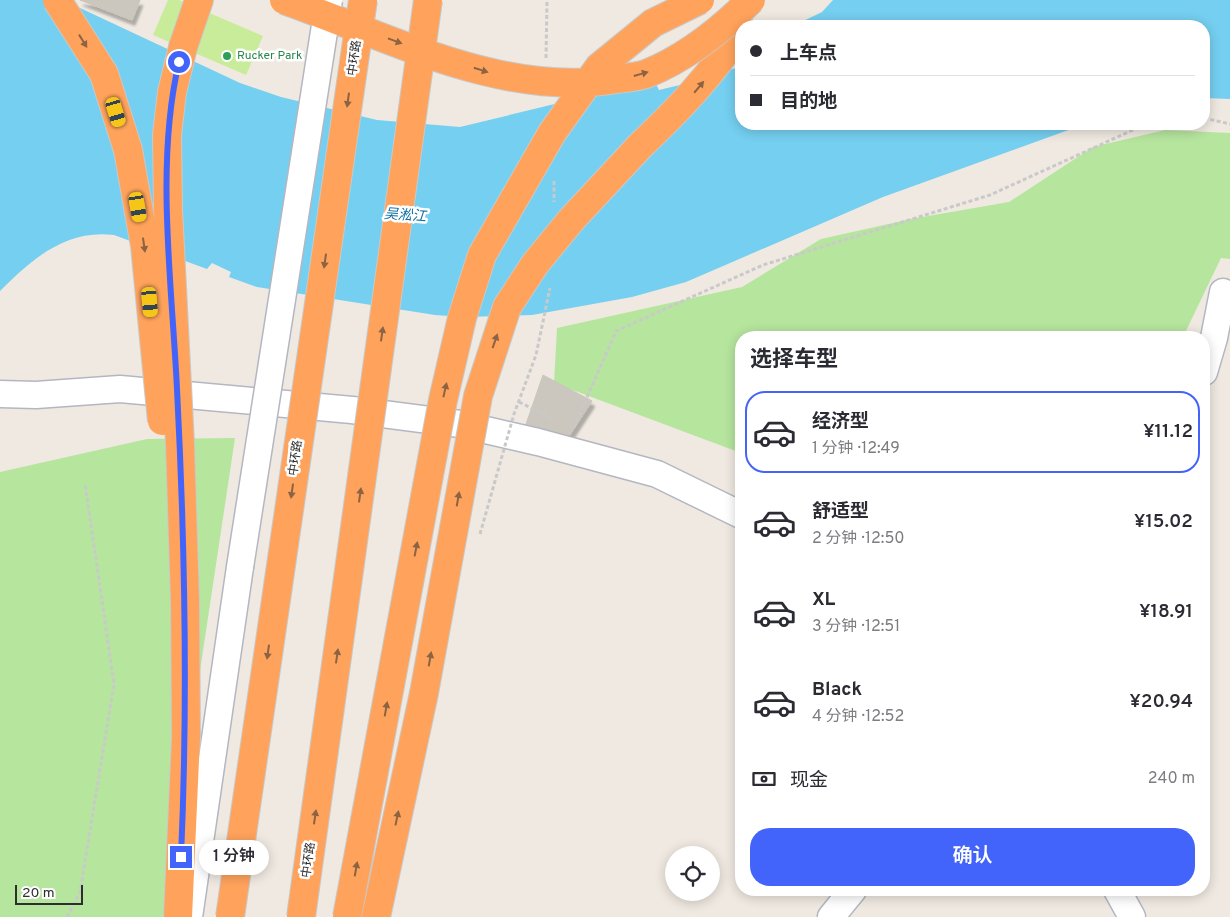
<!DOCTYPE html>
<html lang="zh">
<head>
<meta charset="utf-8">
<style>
	:root { --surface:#fff; --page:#f2f2f3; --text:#2b2b33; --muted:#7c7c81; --line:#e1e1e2; --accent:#4264fb }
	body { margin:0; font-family:Overpass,"Noto Sans SC",sans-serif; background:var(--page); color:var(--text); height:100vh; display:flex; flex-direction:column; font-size:19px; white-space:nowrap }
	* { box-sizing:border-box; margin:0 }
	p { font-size:16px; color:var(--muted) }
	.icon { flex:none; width:28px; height:28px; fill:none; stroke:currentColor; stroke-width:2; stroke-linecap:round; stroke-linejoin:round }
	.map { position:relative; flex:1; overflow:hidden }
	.side { position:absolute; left:735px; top:331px; width:475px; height:565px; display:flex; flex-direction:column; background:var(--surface); border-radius:20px; box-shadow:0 2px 12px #0003 }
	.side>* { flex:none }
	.banner { position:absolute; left:735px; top:20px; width:475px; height:110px; border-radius:20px; box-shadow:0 2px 12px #0003; display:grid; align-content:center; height:110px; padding:0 15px; background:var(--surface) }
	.tools { position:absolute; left:665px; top:846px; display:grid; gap:10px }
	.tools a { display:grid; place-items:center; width:55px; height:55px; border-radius:50%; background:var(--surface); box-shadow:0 2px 12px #0003; font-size:25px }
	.scale { position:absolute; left:15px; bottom:12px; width:68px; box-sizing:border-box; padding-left:5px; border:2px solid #2e2e2e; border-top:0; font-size:14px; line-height:18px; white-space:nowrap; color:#2e2e2e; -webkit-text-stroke:4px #fff; paint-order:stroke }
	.end { position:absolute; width:22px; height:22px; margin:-11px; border:6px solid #4264fb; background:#fff; box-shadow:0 0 0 2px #fff }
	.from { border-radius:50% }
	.bubble { position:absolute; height:35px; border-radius:18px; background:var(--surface); box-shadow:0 2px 12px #0003; font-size:16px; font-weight:600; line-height:35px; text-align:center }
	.car { position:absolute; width:15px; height:30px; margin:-15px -8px; border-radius:6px; box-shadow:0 0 4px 1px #0007; background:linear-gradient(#f5c518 24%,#345 0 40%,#f5c518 0 76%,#345 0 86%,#f5c518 0) }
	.banner b { display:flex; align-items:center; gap:18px; height:48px; font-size:19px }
	.banner b+b { border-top:1px solid var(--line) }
	.banner i { width:12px; height:12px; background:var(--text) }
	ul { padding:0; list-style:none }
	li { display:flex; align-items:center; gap:15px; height:82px; margin:0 10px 8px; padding:0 5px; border:2px solid transparent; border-radius:20px }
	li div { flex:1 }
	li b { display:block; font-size:19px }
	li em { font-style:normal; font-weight:600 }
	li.active { border-color:var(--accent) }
	li>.icon { width:45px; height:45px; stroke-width:1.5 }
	h2 { padding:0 15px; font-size:22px; line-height:60px }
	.pay { display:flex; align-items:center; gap:12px; height:55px; padding:0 15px; font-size:19px }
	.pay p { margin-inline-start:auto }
	.cta { display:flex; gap:10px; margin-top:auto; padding:10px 15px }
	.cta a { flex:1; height:58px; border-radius:20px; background:var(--accent); color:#fff; font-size:20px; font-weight:600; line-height:58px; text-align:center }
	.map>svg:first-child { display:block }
	.green { fill:#b6e59e }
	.pitch { fill:#c9ec9a }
	.water { fill:#75cff0 }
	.building { fill:#cbc7bf; stroke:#cbc5ba; filter:url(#shadow) }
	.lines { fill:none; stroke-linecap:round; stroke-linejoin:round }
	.minor-casing { stroke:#b4b7c1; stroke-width:29 }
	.highway-casing { stroke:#c9c9c9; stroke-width:30 }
	.path { stroke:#c9c9c9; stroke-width:3; stroke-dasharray:4 2.5; stroke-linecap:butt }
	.minor { stroke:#fff; stroke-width:26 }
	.highway { stroke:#ffa35c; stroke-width:28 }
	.minor-bridge-casing { stroke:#b4b7c1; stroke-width:29; stroke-linecap:butt }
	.highway-bridge-casing { stroke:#c9c9c9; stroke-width:30; stroke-linecap:butt }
	.path-bridge { stroke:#c9c9c9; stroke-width:3; stroke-dasharray:4 2.5; stroke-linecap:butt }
	.minor-bridge { stroke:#fff; stroke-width:26 }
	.highway-bridge { stroke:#ffa35c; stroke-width:28 }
	.oneway { fill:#8c6343 }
	.route { stroke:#4264fb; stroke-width:6 }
	.leisure-dot { fill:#2e9e5b; stroke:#fff; stroke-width:2 }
	.labels { text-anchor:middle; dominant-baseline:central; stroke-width:5; stroke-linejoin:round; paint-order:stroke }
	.leisure-label { font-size:12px; fill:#27864d; stroke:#fff; text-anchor:start }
	.street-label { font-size:12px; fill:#2e2e2e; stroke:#fff }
	.water-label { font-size:14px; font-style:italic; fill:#0d6fa3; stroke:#fff }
</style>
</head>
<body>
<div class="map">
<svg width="1230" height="917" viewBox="0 0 1230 917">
	<defs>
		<filter id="shadow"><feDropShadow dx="3" dy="5.5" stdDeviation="1" flood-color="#0004"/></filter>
	</defs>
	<rect width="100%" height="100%" fill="#efe9e1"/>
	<!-- green -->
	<path class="green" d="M 1165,130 L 1230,133 L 1230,259 L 1221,258 L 1183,337 L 741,338 L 741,453 L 554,383 L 557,328 L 742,287 L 821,239 L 911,219 L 1009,202 L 1093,147 Z
		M 235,438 L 163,917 L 0,917 L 0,472 L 147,439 Z"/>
	<!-- pitch -->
	<path class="pitch" d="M 168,0 L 179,0 L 263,36 L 246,75 L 153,35 Z"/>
	<!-- water -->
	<path class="water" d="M 0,0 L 63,0 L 240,83 L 281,97 L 377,120 L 460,127 L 654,80 L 659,90 L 705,79 L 741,66 L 741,124 L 1085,124 L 883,197 L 686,282 L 632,297 L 532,315 L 464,317 L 435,315 L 257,287 L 229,277 L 231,272 L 212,263 L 207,269 L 114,235 C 66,229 32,259 0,291 Z
		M 833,0 L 1230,0 L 1230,99 L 1204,98 L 1204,26 L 793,26 L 822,12 Z"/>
	<!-- building -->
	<path class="building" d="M 80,0 L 140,0 L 132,20 Z
		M 543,375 L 592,401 L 567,439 L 525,427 Z"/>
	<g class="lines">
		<defs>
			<path id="minor" d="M 1204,372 L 1214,338 L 1223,292
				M 0,394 L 36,395 L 120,389 L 352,410 L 460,424 L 538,442 L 657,474 L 741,515
				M 1117,890 L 1132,917
				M 189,917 L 240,567
				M 831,917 L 853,890"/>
			<path id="highway" d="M 183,47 L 199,0
				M 640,146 C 678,110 713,74 741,29
				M 178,917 L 186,737"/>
		</defs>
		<!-- minor casing -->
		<use href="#minor" class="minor-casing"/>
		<!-- highway casing -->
		<use href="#highway" class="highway-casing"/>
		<!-- path -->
		<path class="path" d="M 1204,118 L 1230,124
			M 519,402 L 550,417 L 548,421
			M 574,427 L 616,331 L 763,265 L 990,195 L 1146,124
			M 67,917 L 80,892 L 114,684 L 85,483"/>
		<!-- minor -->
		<use href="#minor" class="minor"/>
		<!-- highway -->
		<use href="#highway" class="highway"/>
		<defs>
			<path id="minor-bridge" d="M 240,567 L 329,0"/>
			<path id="highway-bridge" d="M 57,0 L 104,74 L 128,150 L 145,246 L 162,421
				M 284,0 C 386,36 505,99 616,79 C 625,78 637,77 646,74 C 686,58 721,30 751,0
				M 183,47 L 172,92 L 167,135 L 168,209 L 180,444 L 185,601 L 186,737
				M 230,917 L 363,0
				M 301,917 L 428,0
				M 347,917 L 443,400 L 462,318 L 482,255 L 552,133 L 599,67 L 653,23 L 700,0
				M 376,917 L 424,693 L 478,396 L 507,307 L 535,264 L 572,219 L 640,146"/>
		</defs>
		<!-- minor-bridge casing -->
		<use href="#minor-bridge" class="minor-bridge-casing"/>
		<!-- highway-bridge casing -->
		<use href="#highway-bridge" class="highway-bridge-casing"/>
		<!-- path-bridge -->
		<path class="path-bridge" d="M 546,58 L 547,0
			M 554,181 L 554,202
			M 480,534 L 514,414 L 536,355 L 550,288"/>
		<!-- minor-bridge -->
		<use href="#minor-bridge" class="minor-bridge"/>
		<!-- highway-bridge -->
		<use href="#highway-bridge" class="highway-bridge"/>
	</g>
	<!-- one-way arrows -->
	<defs><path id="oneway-solid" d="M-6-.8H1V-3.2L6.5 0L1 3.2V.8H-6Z" transform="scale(1.25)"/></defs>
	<g class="oneway">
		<use href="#oneway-solid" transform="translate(83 41) rotate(58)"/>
		<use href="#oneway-solid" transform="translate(395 41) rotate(20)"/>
		<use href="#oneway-solid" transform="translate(481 70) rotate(17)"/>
		<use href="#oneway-solid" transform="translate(641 74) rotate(-16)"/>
		<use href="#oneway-solid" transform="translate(699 87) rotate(-50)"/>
		<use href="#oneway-solid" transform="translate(348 100) rotate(98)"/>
		<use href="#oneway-solid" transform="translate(144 245) rotate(82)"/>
		<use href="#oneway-solid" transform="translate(325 261) rotate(98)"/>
		<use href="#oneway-solid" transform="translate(382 334) rotate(-82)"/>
		<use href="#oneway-solid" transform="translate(495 341) rotate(-71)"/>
		<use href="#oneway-solid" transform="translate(445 390) rotate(-77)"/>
		<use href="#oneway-solid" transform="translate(292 491) rotate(98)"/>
		<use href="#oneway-solid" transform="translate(360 495) rotate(-82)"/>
		<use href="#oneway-solid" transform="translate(458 499) rotate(-80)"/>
		<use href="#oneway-solid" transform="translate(416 549) rotate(-79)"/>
		<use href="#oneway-solid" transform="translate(268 652) rotate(98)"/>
		<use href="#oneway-solid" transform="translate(337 656) rotate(-82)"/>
		<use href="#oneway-solid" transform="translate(430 659) rotate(-80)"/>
		<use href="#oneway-solid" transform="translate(386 709) rotate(-80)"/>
		<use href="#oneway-solid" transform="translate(315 817) rotate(-82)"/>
		<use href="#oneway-solid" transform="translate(397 818) rotate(-78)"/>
		<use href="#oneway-solid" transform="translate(356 869) rotate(-80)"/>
	</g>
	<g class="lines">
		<!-- route -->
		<path class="route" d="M 179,62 C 155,163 172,284 177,389 C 185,545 188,701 181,857"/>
	</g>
	<!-- markers -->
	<circle class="leisure-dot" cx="227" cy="56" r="5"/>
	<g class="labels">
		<!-- leisure labels -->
		<g class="leisure-label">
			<text x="237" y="56">Rucker Park</text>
		</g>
		<!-- street labels -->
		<g class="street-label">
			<text transform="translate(355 58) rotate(-82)">中环路</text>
			<text transform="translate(296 458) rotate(-82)">中环路</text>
			<text transform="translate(309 860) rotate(-82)">中环路</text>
		</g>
		<!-- water labels -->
		<g class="water-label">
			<text transform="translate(405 216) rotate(4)">吴淞江</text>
		</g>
	</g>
</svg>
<div class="tools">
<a><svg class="icon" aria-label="locate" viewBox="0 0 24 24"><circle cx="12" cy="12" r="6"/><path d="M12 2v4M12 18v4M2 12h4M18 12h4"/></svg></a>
</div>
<div class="scale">20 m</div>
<i class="end from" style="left:179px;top:62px"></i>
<i class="end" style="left:181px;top:857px"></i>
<div class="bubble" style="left:199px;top:840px;width:70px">1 分钟</div>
<i class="car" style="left:116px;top:112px;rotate:163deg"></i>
<i class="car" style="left:138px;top:207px;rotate:170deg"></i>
<i class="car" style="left:150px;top:302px;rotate:175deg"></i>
<div class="banner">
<b><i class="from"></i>上车点</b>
<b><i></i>目的地</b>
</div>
<section class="side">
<h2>选择车型</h2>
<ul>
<li class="active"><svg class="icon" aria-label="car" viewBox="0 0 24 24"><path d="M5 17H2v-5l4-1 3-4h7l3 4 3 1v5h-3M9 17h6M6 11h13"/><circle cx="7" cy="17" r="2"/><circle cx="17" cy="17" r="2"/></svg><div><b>经济型</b><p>1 分钟 · 12:49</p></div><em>¥11.12</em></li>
<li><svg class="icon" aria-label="car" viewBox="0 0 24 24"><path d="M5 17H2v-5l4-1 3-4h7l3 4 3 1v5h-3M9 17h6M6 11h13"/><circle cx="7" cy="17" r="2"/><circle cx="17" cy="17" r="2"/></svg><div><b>舒适型</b><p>2 分钟 · 12:50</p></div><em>¥15.02</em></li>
<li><svg class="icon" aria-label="car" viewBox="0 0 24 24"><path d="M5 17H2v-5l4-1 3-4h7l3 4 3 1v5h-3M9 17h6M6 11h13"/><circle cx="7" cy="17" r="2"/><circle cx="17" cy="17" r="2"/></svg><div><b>XL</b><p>3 分钟 · 12:51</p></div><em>¥18.91</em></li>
<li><svg class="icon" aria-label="car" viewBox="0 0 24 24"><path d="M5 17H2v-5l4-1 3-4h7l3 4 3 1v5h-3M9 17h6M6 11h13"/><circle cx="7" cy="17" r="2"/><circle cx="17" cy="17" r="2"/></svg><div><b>Black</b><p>4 分钟 · 12:52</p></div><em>¥20.94</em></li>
</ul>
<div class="pay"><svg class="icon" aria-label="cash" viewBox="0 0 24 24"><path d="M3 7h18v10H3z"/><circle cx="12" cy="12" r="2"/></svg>现金<p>240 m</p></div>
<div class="cta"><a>确认</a></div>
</section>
</div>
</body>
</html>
